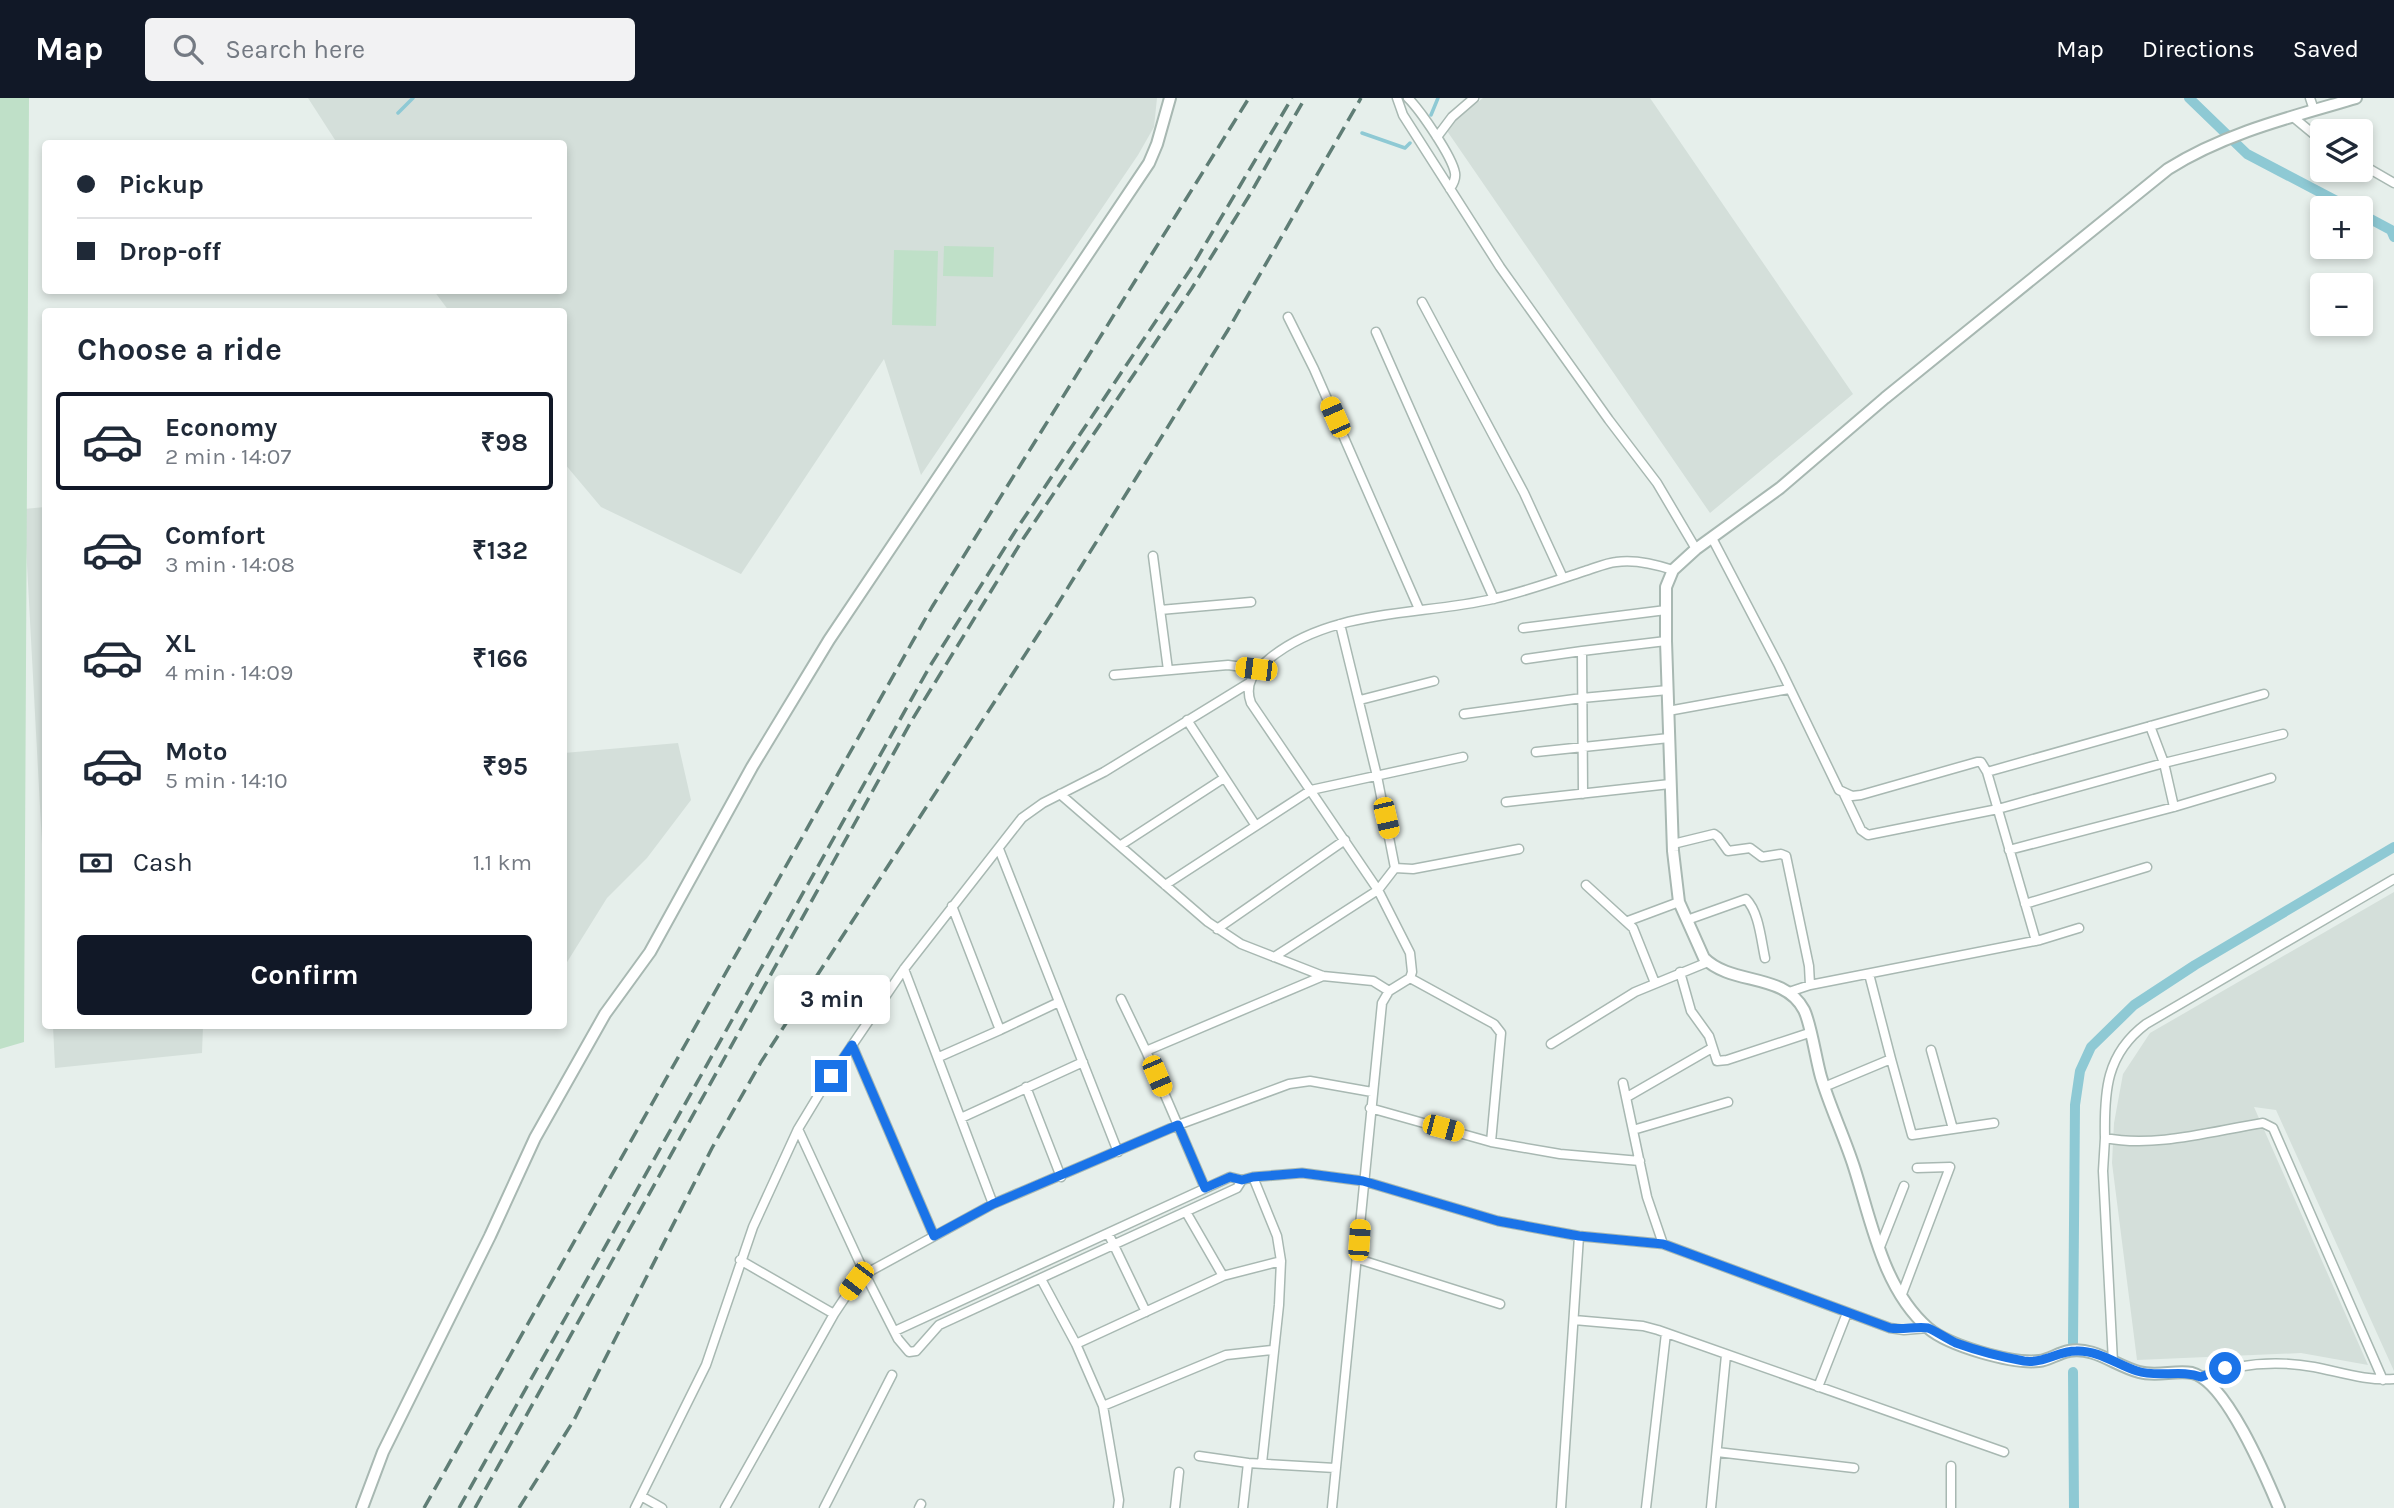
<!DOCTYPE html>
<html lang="en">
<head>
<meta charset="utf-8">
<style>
	:root { --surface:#fff; --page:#f2f2f3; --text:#1f2937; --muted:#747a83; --line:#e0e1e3; --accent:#111827 }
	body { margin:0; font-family:Karla,sans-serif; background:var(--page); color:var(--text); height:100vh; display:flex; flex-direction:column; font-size:26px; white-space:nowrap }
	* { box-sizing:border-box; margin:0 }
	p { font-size:23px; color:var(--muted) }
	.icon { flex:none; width:38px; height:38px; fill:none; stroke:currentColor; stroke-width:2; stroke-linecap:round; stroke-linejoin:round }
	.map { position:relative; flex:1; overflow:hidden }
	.panel { position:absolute; left:42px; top:210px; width:525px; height:721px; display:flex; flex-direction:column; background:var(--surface); border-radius:7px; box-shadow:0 4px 10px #0003 }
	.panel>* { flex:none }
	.guide { position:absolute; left:42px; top:42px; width:525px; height:154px; border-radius:7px; box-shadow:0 4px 10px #0003; display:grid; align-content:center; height:154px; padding:0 35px; background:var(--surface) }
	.fabs { position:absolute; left:2310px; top:21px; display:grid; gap:14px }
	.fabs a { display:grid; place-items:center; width:63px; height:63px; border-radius:7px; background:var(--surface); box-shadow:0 4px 10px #0003; font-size:35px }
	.end { position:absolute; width:32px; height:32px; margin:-16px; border:9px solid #1a73e8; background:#fff; box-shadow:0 0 0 4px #fff }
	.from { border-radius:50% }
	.bubble { position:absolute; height:49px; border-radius:7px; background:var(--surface); box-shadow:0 4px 10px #0003; font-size:23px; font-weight:700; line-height:49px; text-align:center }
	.car { position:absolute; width:21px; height:42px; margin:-21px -10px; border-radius:9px; box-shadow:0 0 5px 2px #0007; background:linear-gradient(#f5c518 24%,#345 0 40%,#f5c518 0 76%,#345 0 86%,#f5c518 0) }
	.guide b { display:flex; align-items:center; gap:24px; height:66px; font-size:26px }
	.guide b+b { border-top:2px solid var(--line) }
	.guide i { width:18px; height:18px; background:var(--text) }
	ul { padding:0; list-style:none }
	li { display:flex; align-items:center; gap:21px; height:98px; margin:0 14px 10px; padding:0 21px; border:4px solid transparent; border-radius:7px }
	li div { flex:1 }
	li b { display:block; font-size:26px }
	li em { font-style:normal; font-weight:700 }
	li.current { border-color:var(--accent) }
	li>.icon { width:63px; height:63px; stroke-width:1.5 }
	h2 { padding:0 35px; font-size:32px; line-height:84px }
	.pay { display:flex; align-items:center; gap:18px; height:77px; padding:0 35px; font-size:26px }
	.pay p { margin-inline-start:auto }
	.action { display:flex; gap:14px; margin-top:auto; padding:14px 35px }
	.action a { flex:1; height:80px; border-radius:7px; background:var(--accent); color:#fff; font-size:28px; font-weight:700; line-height:80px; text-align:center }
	header { display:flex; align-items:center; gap:42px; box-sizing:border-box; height:98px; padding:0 35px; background:var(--accent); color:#fff }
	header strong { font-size:33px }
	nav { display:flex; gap:38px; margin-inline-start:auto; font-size:24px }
	.search { width:490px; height:63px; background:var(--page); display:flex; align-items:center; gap:18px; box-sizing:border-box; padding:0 24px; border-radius:7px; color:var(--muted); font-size:26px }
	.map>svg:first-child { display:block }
	.built { fill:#d4dfda }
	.green { fill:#bfe0c8 }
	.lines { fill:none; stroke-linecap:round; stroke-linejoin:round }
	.stream { stroke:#8ec9d4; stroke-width:3.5 }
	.canal { stroke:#8ec9d4; stroke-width:10 }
	.minor-casing { stroke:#a8b8b2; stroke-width:11 }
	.tertiary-casing { stroke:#a8b8b2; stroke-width:14 }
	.minor { stroke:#fff; stroke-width:8 }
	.tertiary { stroke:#fff; stroke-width:10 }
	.rail { stroke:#5f7d75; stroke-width:3.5; stroke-dasharray:14 7; stroke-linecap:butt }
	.route { stroke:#1a73e8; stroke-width:9 }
</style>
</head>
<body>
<header>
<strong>Map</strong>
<div class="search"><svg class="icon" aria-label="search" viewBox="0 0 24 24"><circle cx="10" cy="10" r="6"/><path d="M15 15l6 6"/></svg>Search here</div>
<nav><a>Map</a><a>Directions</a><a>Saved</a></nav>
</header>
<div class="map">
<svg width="2394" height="1410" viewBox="0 0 2394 1410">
	<rect width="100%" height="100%" fill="#e6efeb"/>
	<!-- built -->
	<path class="built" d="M 308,0 L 1157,0 L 1154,29 L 1138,57 L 921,377 L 884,261 L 741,476 L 601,409 L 564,365 L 564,214 L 449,213 L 434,193 L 564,192 L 564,46 L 337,45 Z
		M 1483,0 L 1650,0 L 1853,296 L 1710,415 L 1445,30 Z
		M 45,409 L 45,802 L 24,411 Z
		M 678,645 L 691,702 L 647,760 L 607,800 L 564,869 L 564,655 Z
		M 2394,794 L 2394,1273 L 2276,1012 L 2254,1009 L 2368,1267 L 2301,1255 L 2137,1262 L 2112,1065 L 2114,1025 L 2123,976 L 2150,935 Z
		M 53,928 L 203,928 L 202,955 L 55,970 Z"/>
	<!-- green -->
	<path class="green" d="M 0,0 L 29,0 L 24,944 L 0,951 Z
		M 944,148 L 994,149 L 993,179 L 943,178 Z
		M 894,152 L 938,153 L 936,228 L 892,227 Z"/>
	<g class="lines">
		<!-- stream -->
		<path class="stream" d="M 398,15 L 413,0
			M 1431,17 L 1438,0
			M 1362,35 L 1405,50 L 1410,45"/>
		<!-- canal -->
		<path class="canal" d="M 2189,0 L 2247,56 L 2350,110
			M 2361,116 L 2391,132 L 2394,139
			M 2073,1245 L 2075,1007 L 2080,973 L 2091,949 L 2134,907 L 2195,867 L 2394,749
			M 2073,1274 L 2074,1410"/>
		<defs>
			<path id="minor" d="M 1397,0 L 1403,17 L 1500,169 L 1609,322 L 1657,385 L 1696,451
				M 1408,0 C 1420,12 1452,58 1455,75 C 1456,81 1453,86 1450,91
				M 2310,0 L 2314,12
				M 2293,19 L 2322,43
				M 1437,39 L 1452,19 L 1474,0
				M 2361,66 L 2394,85
				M 1422,204 L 1524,395 L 1563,480
				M 1288,219 L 1314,271 L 1419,511
				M 1376,234 L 1494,501
				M 1712,440 L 1779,568 L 1839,692 L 1852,698 L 1861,697 L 1977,664 L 1981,664 L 1987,674
				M 1153,458 L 1168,572
				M 1160,512 L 1251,504
				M 1523,530 L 1666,512
				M 1526,561 L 1582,553
				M 1114,577 L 1228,567 L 1257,571
				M 1249,585 L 1104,674 L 1043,705 L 1022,720 L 904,871 L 821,993 L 798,1031 L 865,1176 L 898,1241 L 909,1254 L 916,1253 L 939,1227 L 1237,1090 L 1242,1082 L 1253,1079 L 1302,1075 L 1363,1083 L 1498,1123 L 1579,1138 L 1663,1146 L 1890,1230 L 1904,1232 L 1928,1230
				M 1360,602 L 1434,583
				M 1668,613 L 1789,591
				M 1464,616 L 1582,600 L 1668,592
				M 1187,622 L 1256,728
				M 2150,628 L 2164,665 L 2174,709
				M 1536,654 L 1669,640
				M 1060,696 L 1208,824 L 1241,846 L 1323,878 L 1373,883 L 1389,893
				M 1583,696 L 1582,553 L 1666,543
				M 1844,696 L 1861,732 L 1868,737 L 1998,711 L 2164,665 L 2283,636
				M 1506,704 L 1670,686
				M 1673,746 L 1714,736 L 1718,739 L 1728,753 L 1750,750 L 1762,759 L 1781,756 L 1786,758 L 1809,868 L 1810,887
				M 1121,747 L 1224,680
				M 999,751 L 1118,1054
				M 2009,752 L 2174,709 L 2271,680
				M 1395,770 L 1413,771 L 1519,751
				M 1165,787 L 1311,692 L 1463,659
				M 1586,787 L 1633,830 L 1655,885
				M 2025,806 L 2147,769
				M 1687,822 L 1746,801 C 1759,814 1761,842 1765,860
				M 1628,823 L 1679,804
				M 1217,831 L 1345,742
				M 2036,843 L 1987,674 L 2264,596
				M 1274,859 L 1378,792 L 1395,770 L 1377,678 L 1340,526
				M 904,871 L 993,1106
				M 1680,874 L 1691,913 L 1709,938 L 1717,963 L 1727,962 L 1809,935
				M 1869,876 L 1891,961
				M 1410,880 L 1494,926 L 1501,935 L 1491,1044
				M 1789,894 L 1810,887 L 2040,842 L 2079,830
				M 1121,901 L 1146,953
				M 1000,932 L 1059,904
				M 1551,946 L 1635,894 L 1708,864
				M 852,947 L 934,1138
				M 1931,952 L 1953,1031
				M 939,959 L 1000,932 L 952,808
				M 1623,985 L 1647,1099 L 1663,1146
				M 1026,989 L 1061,1079
				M 1824,989 L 1891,961 L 1912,1037 L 1994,1025
				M 1627,999 L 1712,950
				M 1370,1010 L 1491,1044 L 1560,1056 L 1640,1063
				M 961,1020 L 1083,964
				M 1633,1032 L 1728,1004
				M 2105,1040 L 2103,1073 L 2113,1264
				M 1253,1079 L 1277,1138 L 1281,1163 L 1279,1207 L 1262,1365
				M 1205,1090 L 1146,953 L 1323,878
				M 1186,1114 L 1223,1178
				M 1108,1135 L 1146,1214
				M 1880,1149 L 1904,1088
				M 1358,1161 L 1500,1206
				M 740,1162 L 834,1216
				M 1041,1181 L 1076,1246 L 1103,1308 L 1226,1257 L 1272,1252
				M 1902,1196 L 1950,1069 L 1917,1070
				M 1574,1222 L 1643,1228 L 1658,1232 L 2004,1354
				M 895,1233 L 1230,1079 L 1242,1082
				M 1076,1246 L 1223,1178 L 1281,1163
				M 2201,1279 C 2236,1266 2276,1262 2314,1269 C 2340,1274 2366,1283 2394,1281
				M 2383,1282 L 2273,1030 L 2263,1025 C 2212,1033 2156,1050 2105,1040 C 2104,993 2106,956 2146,926 L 2394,781
				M 1818,1289 L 1847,1215
				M 1103,1308 L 1119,1402 L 1118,1410
				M 1717,1354 L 1854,1370
				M 1199,1358 L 1248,1365
				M 641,1398 L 662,1410
				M 635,1410 L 706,1267 L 753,1129 L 798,1031
				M 725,1410 L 834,1216 L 856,1183 L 865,1176 L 993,1106 L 1178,1027 L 1289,986 L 1310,983 L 1372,994
				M 824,1410 L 892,1277
				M 919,1410 L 921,1406
				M 1175,1410 L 1179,1374
				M 1243,1410 L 1248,1365 L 1335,1370
				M 1332,1410 L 1382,905 L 1389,893 L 1410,880 L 1412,874 L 1410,855 L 1378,792 L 1251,605 C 1244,586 1254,573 1269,561 C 1331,510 1419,518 1493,501 C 1524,494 1555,483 1585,473 C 1595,470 1606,465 1616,464 C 1635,461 1655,466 1673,472
				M 1561,1410 L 1579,1138
				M 1646,1410 L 1666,1235
				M 1711,1410 L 1726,1257
				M 1951,1410 L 1951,1368"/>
			<path id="tertiary" d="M 362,1410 L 383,1354 L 490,1138 L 535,1040 L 605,916 L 650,854 L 752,669 L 829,542 L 1149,65 L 1157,46 L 1170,0
				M 2279,1410 C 2266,1379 2226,1283 2192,1275 C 2175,1272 2156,1279 2139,1274 C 2116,1268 2093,1248 2069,1253 C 2058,1255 2049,1262 2039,1263 C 2012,1266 1949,1248 1928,1230 C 1883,1191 1871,1122 1854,1069 C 1844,1038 1830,1009 1821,979 C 1816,962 1811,926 1804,912 C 1784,874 1732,888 1704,860 L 1679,804 L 1673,753 L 1666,543 L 1666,489 L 1673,472 L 1696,451 L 1780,390 L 1885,300 L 2168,71 C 2225,35 2291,19 2356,0"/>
		</defs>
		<!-- minor casing -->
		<use href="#minor" class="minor-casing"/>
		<!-- tertiary casing -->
		<use href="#tertiary" class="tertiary-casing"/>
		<!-- minor -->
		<use href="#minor" class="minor"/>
		<!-- tertiary -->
		<use href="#tertiary" class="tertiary"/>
		<!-- rail -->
		<path class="rail" d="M 424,1410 L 932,509 L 1249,0
			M 459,1410 L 930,568 L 1018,429 L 1190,172 L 1292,0
			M 475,1410 L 912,622 L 1023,441 L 1192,190 L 1249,98 L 1305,0
			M 519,1410 L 574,1322 L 712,1050 L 761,964 L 1054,512 L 1228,232 L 1361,0"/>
	</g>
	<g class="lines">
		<!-- route -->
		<path class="route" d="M 831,978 L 852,947 L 934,1138 L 993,1106 L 1178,1027 L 1205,1090 L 1230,1079 L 1242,1082 L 1253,1079 L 1302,1075 L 1363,1083 L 1498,1123 L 1579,1138 L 1663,1146 L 1890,1230 C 1902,1232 1918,1228 1928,1230 C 1934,1232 1949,1242 1956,1245 C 1978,1253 2002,1259 2024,1263 C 2043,1266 2058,1253 2076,1253 C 2098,1252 2118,1267 2137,1273 C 2158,1280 2181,1271 2201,1279 L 2225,1270"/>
	</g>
</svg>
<div class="fabs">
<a><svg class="icon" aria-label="layers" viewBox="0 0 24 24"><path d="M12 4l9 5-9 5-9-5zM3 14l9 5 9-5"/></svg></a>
<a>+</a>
<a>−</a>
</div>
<i class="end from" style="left:2225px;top:1270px"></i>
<i class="end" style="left:831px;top:978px"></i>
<div class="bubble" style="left:774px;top:877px;width:116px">3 min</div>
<i class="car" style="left:1335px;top:319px;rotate:336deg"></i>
<i class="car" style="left:1256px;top:571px;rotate:277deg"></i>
<i class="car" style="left:1386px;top:720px;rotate:167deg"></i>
<i class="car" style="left:1157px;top:978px;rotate:157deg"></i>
<i class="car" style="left:1443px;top:1030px;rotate:105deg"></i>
<i class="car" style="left:1359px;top:1142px;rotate:4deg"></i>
<i class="car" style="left:856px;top:1183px;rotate:217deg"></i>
<div class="guide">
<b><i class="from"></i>Pickup</b>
<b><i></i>Drop-off</b>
</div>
<section class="panel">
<h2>Choose a ride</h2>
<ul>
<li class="current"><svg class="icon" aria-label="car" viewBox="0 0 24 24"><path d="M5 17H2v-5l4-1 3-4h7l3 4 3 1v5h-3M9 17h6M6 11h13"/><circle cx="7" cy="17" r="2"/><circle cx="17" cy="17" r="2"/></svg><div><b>Economy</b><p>2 min · 14:07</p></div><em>₹98</em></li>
<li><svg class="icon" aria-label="car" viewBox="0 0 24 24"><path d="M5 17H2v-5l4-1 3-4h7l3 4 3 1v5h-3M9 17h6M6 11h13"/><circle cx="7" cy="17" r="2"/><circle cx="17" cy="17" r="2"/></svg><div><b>Comfort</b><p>3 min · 14:08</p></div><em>₹132</em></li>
<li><svg class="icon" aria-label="car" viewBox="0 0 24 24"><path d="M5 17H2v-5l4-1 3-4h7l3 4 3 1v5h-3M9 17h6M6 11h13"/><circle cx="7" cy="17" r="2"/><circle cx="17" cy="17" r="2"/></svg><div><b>XL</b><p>4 min · 14:09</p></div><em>₹166</em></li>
<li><svg class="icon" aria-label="car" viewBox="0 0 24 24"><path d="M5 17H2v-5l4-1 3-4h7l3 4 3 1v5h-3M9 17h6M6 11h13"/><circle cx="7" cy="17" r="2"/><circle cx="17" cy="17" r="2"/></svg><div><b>Moto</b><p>5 min · 14:10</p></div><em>₹95</em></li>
</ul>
<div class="pay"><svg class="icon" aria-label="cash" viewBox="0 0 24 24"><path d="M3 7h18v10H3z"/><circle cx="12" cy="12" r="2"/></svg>Cash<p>1.1 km</p></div>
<div class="action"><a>Confirm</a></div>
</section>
</div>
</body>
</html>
